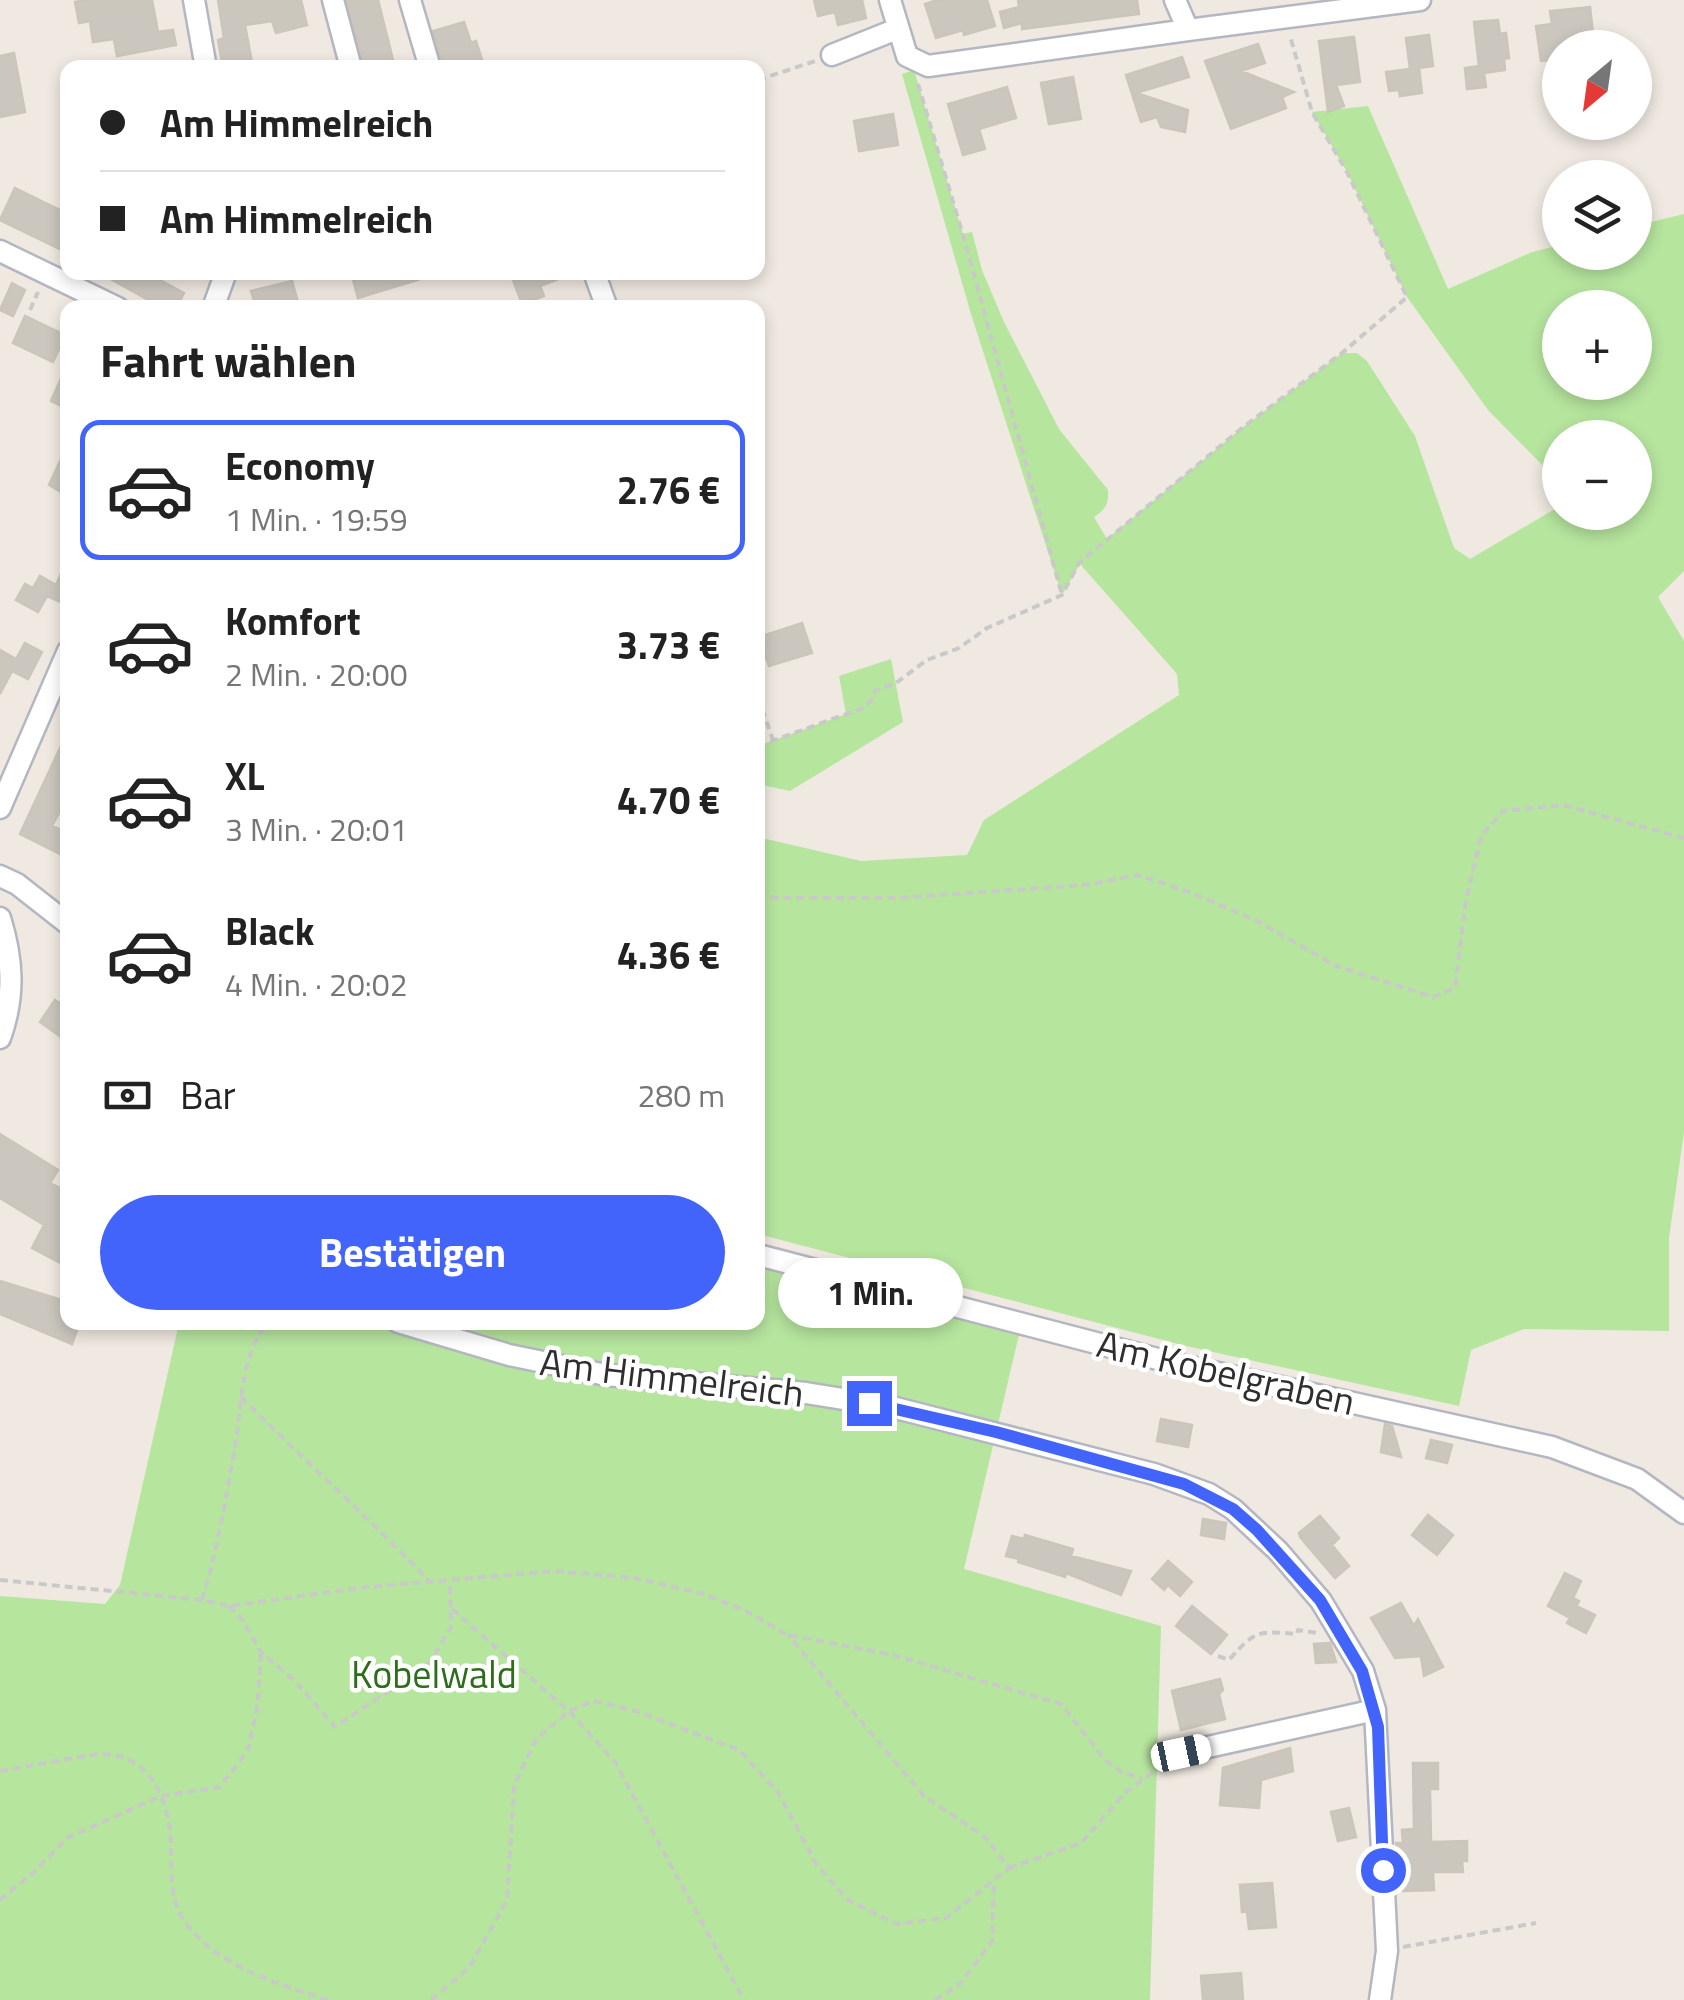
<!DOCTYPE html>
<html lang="de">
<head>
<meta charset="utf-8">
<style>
	:root { --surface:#fff; --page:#f2f2f2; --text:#222; --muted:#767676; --line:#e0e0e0; --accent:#4264fb }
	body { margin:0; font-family:"Titillium Web",sans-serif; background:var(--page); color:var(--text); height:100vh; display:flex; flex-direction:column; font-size:38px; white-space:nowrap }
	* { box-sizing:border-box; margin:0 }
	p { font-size:32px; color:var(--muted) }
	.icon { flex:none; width:55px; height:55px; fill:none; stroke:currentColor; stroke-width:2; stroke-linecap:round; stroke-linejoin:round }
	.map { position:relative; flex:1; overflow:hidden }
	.details { position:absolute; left:60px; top:300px; width:705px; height:1030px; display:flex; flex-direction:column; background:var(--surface); border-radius:20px; box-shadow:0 5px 15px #0003 }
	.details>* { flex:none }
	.banner { position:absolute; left:60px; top:60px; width:705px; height:220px; border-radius:20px; box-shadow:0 5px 15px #0003; display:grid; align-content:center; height:220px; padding:0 40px; background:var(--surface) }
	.needle { width:65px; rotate:209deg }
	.tools { position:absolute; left:1542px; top:30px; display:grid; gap:20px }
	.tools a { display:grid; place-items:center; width:110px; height:110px; border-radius:50%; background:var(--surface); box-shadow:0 5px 15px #0003; font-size:50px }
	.end { position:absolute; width:45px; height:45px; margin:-22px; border:12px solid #4264fb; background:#fff; box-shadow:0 0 0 5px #fff }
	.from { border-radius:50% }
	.bubble { position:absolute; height:70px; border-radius:35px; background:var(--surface); box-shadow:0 5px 15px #0003; font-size:32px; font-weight:700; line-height:70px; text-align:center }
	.car { position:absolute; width:30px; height:60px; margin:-30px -15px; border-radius:12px; box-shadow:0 0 8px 2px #0007; background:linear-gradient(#fff 24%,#345 0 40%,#fff 0 76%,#345 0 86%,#fff 0) }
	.banner b { display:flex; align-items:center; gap:35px; height:95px; font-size:38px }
	.banner b+b { border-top:2px solid var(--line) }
	.banner i { width:25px; height:25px; background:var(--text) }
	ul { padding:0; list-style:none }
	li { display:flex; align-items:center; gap:30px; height:140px; margin:0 20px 15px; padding:0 20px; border:5px solid transparent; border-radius:20px }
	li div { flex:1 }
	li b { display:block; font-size:38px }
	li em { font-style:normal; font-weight:700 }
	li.active { border-color:var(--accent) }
	li>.icon { width:90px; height:90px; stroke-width:1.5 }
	h2 { padding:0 40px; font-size:45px; line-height:120px }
	.pay { display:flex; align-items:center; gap:25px; height:110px; padding:0 40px; font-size:38px }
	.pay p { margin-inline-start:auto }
	.button { display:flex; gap:20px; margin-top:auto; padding:20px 40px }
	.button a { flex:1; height:115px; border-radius:60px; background:var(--accent); color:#fff; font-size:40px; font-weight:700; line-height:115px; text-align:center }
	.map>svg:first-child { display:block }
	.green { fill:#b6e59e; fill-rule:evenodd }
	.building { fill:#cbc7bf; stroke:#cbc5ba; stroke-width:2.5 }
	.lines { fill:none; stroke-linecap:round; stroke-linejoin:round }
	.minor-casing { stroke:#b4b7c1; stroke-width:25 }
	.path { stroke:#c9c9c9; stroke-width:4; stroke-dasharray:8 5; stroke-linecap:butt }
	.minor { stroke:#fff; stroke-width:20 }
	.route { stroke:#4264fb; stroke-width:12 }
	.labels { text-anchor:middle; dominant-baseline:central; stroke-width:9; stroke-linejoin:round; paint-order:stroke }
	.street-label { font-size:38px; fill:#2e2e2e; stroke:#fff }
	.park-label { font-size:38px; fill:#2c6e1b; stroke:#fff }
</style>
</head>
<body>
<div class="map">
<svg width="1684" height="2000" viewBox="0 0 1684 2000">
	<rect width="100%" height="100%" fill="#efe9e1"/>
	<!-- green -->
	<path class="green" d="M 914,70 L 963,234 L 972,232 L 982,270 L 1004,322 L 1059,429 L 1108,490 C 1109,504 1105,510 1094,517 L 1107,539 L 1242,428 L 1342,353 L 1357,353 L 1367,361 L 1415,436 L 1454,548 L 1470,559 L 1560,506 L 1560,512 L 1635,512 L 1635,438 L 1560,438 L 1560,483 L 1488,410 L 1407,297 L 1347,172 L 1312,112 L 1368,106 L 1448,289 L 1532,252 L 1560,245 L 1560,252 L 1635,252 L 1635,226 L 1684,214 L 1684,571 L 1658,597 L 1684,641 L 1684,1132 L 1669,1238 L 1669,1331 L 1524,1329 L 1471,1350 L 1459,1406 L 1186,1346 L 758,1234 L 758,837 L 861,861 L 967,855 L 984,820 L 1179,695 L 1177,674 L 1080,564 L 1062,595 L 971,314 L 902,74 ZM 1560,308 L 1635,308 L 1635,382 L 1560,382 Z
		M 891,659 L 903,722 L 790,791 L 758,784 L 758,746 L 846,714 L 839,676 Z
		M 758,1255 L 1022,1322 L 964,1569 L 1161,1626 L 1150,2000 L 0,2000 L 0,1596 L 105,1604 L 120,1585 L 179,1323 L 758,1322 Z"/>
	<!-- building -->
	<path class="building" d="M 84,0 L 152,0 L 158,32 L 173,30 L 176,45 L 117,56 L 114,39 L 93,42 L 90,21 L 79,23 L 75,2 Z
		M 218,0 L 301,0 L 307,25 L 276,33 L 272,21 L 245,25 L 253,68 L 223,68 L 218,40 L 224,38 Z
		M 347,0 L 378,0 L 395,68 L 364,68 Z
		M 814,0 L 862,0 L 866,18 L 838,25 L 835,12 L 818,16 Z
		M 937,0 L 987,0 L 995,26 L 964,35 L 963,30 L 936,38 L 925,4 Z
		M 1018,0 L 1137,0 L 1139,14 L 1022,29 L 1022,23 L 1004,28 L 1000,12 L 1019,7 Z
		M 1590,7 L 1594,43 L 1560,47 L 1560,59 L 1541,61 L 1536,26 L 1552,24 L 1550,11 Z
		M 1498,20 L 1500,34 L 1506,33 L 1509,58 L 1504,59 L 1505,70 L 1484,73 L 1486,87 L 1467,89 L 1465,68 L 1479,66 L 1474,22 Z
		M 464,22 L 471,43 L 476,41 L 483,63 L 477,64 L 478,68 L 443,68 L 433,31 Z
		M 1429,35 L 1433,66 L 1419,68 L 1422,93 L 1400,96 L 1399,90 L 1389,91 L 1386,72 L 1410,69 L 1406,38 Z
		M 1354,37 L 1360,82 L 1336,85 L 1344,106 L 1328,112 L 1319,41 Z
		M 1258,44 L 1265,63 L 1241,71 L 1294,92 L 1282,97 L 1286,108 L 1231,129 L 1205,61 Z
		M 14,53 L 25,112 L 0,117 L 0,56 Z
		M 1182,57 L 1189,77 L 1136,93 L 1188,110 L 1185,132 L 1161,127 L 1157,117 L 1141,122 L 1126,75 Z
		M 1073,77 L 1081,119 L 1049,124 L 1041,83 Z
		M 1007,87 L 1016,118 L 979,129 L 985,149 L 963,155 L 948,104 Z
		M 893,114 L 898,145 L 859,151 L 854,121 Z
		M 15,188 L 68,214 L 68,253 L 0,220 Z
		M 98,272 L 145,272 L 184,293 L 176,308 L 163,308 Z
		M 351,272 L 430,272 L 430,276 L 358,298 Z
		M 510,272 L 572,272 L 572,274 L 540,286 L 544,296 L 522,304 Z
		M 292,281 L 298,302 L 278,308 L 256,308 L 251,291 Z
		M 12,283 L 25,290 L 13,316 L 0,310 Z
		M 25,316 L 65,335 L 53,362 L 13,343 Z
		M 68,363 L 68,409 L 51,401 Z
		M 68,444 L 68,496 L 49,485 Z
		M 68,558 L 68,605 L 47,596 L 38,612 L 16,600 L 25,584 L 33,588 L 40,576 L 56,585 Z
		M 802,623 L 812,653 L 769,666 L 759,637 Z
		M 25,643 L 42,652 L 28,679 L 12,671 L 0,694 L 0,650 L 16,659 Z
		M 68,731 L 68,796 L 52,826 L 68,833 L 68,858 L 20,834 Z
		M 55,1000 L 68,1009 L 68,1042 L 40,1022 Z
		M 0,1134 L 58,1170 L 50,1183 L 68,1192 L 68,1267 L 32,1248 L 44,1225 L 0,1198 Z
		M 0,1281 L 68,1302 L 68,1322 L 80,1322 L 72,1344 L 0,1314 Z
		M 1161,1419 L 1192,1425 L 1188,1447 L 1157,1441 Z
		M 1385,1424 L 1392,1426 L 1401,1457 L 1381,1452 Z
		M 1431,1440 L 1452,1445 L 1447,1463 L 1426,1458 Z
		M 1428,1515 L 1453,1535 L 1437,1555 L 1412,1535 Z
		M 1320,1516 L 1339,1538 L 1332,1545 L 1349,1566 L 1335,1578 L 1300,1537 L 1299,1533 Z
		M 1203,1519 L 1226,1523 L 1224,1539 L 1201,1535 Z
		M 1025,1535 L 1073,1549 L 1071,1556 L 1131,1571 L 1121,1595 L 1066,1573 L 1065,1577 L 1018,1562 L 1019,1559 L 1006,1556 L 1012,1536 L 1024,1539 Z
		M 1168,1561 L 1192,1582 L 1180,1596 L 1168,1585 L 1164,1590 L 1152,1579 Z
		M 1565,1573 L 1581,1581 L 1573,1598 L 1579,1601 L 1576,1606 L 1595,1615 L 1586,1633 L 1567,1623 L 1570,1618 L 1548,1606 Z
		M 1401,1603 L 1414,1626 L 1418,1619 L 1443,1667 L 1424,1676 L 1421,1656 L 1395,1658 L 1371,1618 Z
		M 1192,1606 L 1227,1635 L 1211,1654 L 1176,1626 Z
		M 1330,1643 L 1336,1662 L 1316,1663 L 1314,1644 Z
		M 1220,1679 L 1223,1690 L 1219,1694 L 1225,1719 L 1181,1730 L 1172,1691 Z
		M 1290,1748 L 1293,1771 L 1261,1780 L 1259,1808 L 1220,1805 L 1223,1768 Z
		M 1413,1763 L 1438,1763 L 1438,1789 L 1430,1789 L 1431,1842 L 1467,1841 L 1467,1861 L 1462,1861 L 1463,1872 L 1433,1872 L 1434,1890 L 1403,1891 L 1402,1871 L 1397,1871 L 1396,1843 L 1403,1843 L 1402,1830 L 1414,1829 Z
		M 1349,1808 L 1356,1837 L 1338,1841 L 1331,1812 Z
		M 1272,1883 L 1276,1927 L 1249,1929 L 1247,1911 L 1242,1912 L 1240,1885 Z
		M 1241,1973 L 1243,2000 L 1203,2000 L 1201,1976 Z"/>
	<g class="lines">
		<defs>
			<path id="minor" d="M 194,0 L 206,68
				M 333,0 L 351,68
				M 410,0 L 430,68
				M 890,0 L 907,56 L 928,66 L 1188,30 L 1175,0
				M 1188,30 L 1420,0
				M 832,55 L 897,29
				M 0,251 L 118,308
				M 594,272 L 607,308
				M 213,308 L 226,272
				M 0,808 L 68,651
				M 0,876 L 17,884 L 68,924
				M 0,918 C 13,960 15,996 0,1038
				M 758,1255 L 1173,1363 L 1552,1447 L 1637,1479 L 1684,1513
				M 398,1322 L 509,1355 L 606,1375 L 806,1393 L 892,1407 L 1154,1474 L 1209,1494 L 1233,1509 L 1278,1551 L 1321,1601 L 1363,1671 L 1375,1710 L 1387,1951 L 1380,2000
				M 1181,1753 L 1375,1710"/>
		</defs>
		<!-- minor casing -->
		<use href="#minor" class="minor-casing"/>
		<!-- path -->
		<path class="path" d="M 758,80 L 815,61
			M 918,84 L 963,235 L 1062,595
			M 30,310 L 38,292
			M 758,697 L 773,740
			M 758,746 L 863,708 L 870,702 L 875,691 L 896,683 L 927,660 L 959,648 L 987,628 L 1062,595 L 1079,563 L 1242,428 L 1342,353 L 1407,297 L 1347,172 L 1312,112 L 1290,36
			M 758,894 L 775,898 L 895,898 L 1086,885 L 1138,875 L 1192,893 L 1257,921 L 1336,966 L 1433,997 L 1455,988 L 1465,905 L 1481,836 L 1503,811 L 1563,805 L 1684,838
			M 241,1397 C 303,1459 369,1518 430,1582
			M 0,1580 L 202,1600 L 229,1606 L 367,1587 L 554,1571 L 635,1578 L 704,1594 L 746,1611 L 788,1635 L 893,1655 L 1061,1704 L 1105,1760 L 1121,1772 L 1142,1778
			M 202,1600 C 218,1548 227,1493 236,1440 C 243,1398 240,1357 268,1322
			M 229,1606 L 241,1618 L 261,1652 L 296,1682 L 335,1727 L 429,1664 L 451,1627 L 450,1582
			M 452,1609 L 569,1711 L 615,1762 L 744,2000
			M 1218,1656 L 1229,1660 C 1255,1630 1258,1631 1297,1634 L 1298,1630 L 1317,1633
			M 0,1771 C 22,1768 97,1751 114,1755 C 156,1763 170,1808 171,1844 C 171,1867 170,1900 183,1919 C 215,1966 277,1984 328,2000
			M 1009,1868 L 1081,1843 L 1125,1793 L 1167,1762
			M 0,1900 L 34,1872 L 67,1838 L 161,1796 L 220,1787 L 248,1750 L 258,1703 L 261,1652
			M 1403,1947 L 1536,1923
			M 431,2000 L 469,1968 L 507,1900 L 514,1786 L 536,1739 L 569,1711 L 594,1701 L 636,1711 L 739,1750 L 778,1792 L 816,1864 L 848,1900 L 896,1924 L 946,1918 L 1009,1868 L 985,1837 L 924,1796 L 788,1635
			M 935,2000 L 961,1983 L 992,1941 L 994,1881"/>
		<!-- minor -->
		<use href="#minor" class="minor"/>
	</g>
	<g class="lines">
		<!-- route -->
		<path class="route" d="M 869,1403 L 996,1432 L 1184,1484 L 1233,1509 L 1257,1530 L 1320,1600 L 1362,1671 L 1378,1727 L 1383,1870"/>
	</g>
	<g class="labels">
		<!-- street labels -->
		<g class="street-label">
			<text transform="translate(1226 1372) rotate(13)">Am Kobelgraben</text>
			<text transform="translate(672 1377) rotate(7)">Am Himmelreich</text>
		</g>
		<!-- park labels -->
		<g class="park-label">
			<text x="434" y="1674">Kobelwald</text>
		</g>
	</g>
</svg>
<div class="tools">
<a><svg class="needle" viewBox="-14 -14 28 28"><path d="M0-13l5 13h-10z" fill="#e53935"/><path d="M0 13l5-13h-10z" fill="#767676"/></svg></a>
<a><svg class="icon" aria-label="layers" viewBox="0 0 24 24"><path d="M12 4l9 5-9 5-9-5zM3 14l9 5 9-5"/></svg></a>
<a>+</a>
<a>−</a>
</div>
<i class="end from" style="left:1383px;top:1870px"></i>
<i class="end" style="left:869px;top:1403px"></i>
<div class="bubble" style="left:778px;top:1258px;width:185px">1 Min.</div>
<i class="car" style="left:1181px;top:1753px;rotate:78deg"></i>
<div class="banner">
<b><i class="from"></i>Am Himmelreich</b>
<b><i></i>Am Himmelreich</b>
</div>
<section class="details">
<h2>Fahrt wählen</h2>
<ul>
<li class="active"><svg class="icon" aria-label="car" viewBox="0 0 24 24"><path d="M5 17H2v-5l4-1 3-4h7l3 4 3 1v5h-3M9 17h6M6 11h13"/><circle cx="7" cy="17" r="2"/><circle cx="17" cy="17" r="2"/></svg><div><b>Economy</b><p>1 Min. · 19:59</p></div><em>2.76 €</em></li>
<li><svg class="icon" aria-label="car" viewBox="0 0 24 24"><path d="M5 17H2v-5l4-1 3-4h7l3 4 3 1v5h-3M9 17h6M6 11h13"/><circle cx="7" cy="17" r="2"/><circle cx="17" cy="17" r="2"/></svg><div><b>Komfort</b><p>2 Min. · 20:00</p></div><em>3.73 €</em></li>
<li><svg class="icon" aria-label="car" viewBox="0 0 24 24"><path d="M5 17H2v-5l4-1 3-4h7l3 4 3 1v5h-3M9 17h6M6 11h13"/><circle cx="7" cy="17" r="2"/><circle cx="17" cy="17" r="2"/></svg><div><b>XL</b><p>3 Min. · 20:01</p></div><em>4.70 €</em></li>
<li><svg class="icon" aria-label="car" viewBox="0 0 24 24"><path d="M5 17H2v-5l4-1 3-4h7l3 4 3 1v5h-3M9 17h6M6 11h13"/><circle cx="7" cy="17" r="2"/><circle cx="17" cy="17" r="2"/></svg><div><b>Black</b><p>4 Min. · 20:02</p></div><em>4.36 €</em></li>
</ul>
<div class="pay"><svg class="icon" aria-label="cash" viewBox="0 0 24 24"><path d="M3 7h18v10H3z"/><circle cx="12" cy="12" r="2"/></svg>Bar<p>280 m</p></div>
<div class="button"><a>Bestätigen</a></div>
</section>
</div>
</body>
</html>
